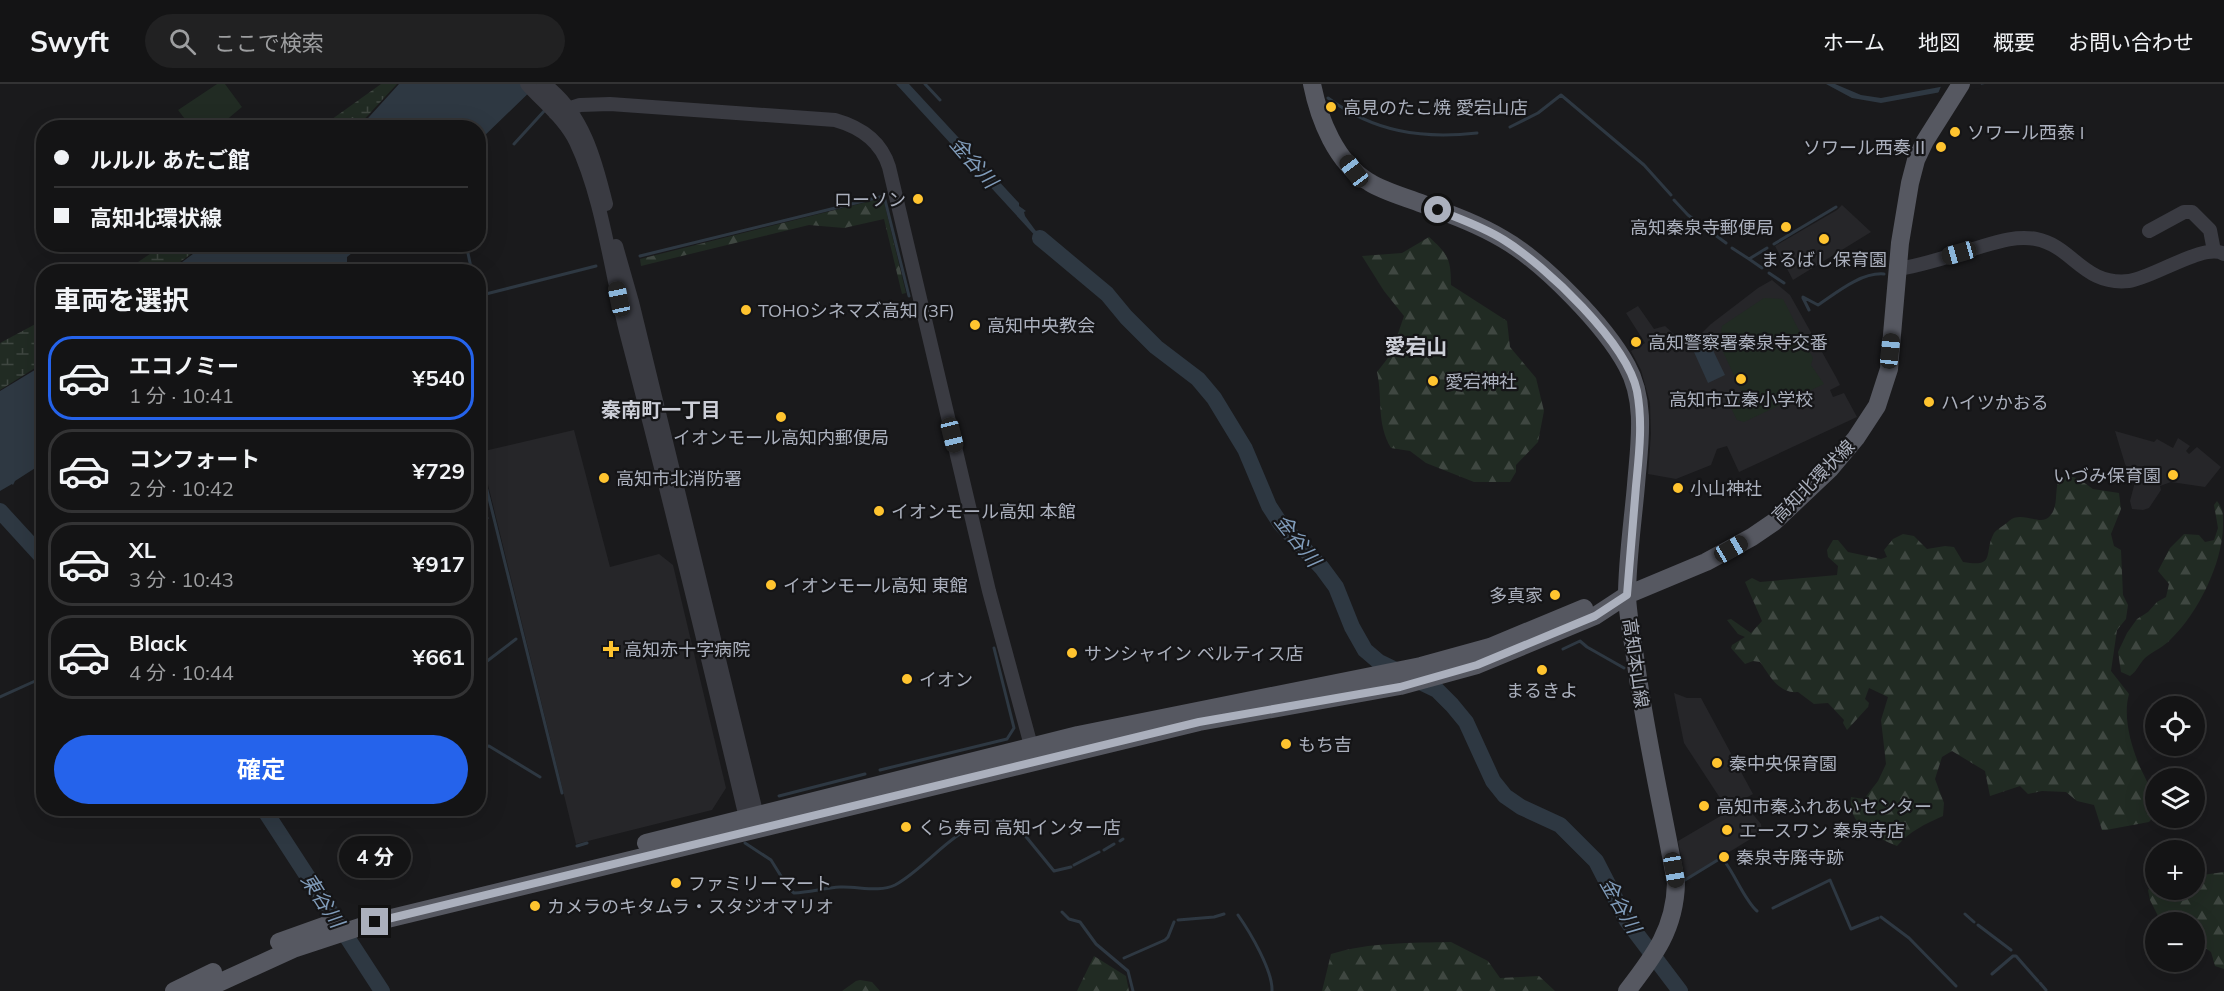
<!DOCTYPE html>
<html lang="ja">
<head>
<meta charset="utf-8">
<style>
	:root { --surface:#141415; --page:#212122; --text:#f1f3f6; --muted:#9d9ea0; --line:#333334; --accent:#2563eb }
	body { margin:0; font-family:Mulish,"Noto Sans JP",sans-serif; background:var(--page); color:var(--text); height:100vh; display:flex; flex-direction:column; font-size:22px; white-space:nowrap }
	* { box-sizing:border-box; margin:0 }
	p { font-size:20px; color:var(--muted) }
	.icon { flex:none; width:33px; height:33px; fill:none; stroke:currentColor; stroke-width:2; stroke-linecap:round; stroke-linejoin:round }
	.map { position:relative; flex:1; overflow:hidden }
	.sheet { position:absolute; left:36px; top:180px; width:450px; height:552px; display:flex; flex-direction:column; background:var(--surface); border-radius:24px; box-shadow:0 6px 24px #0002,0 0 0 2px var(--line) }
	.sheet>* { flex:none }
	.hud { position:absolute; left:36px; top:36px; width:450px; height:132px; border-radius:24px; box-shadow:0 6px 24px #0002,0 0 0 2px var(--line); display:grid; align-content:center; height:132px; padding:0 18px; background:var(--surface) }
	.tools { position:absolute; left:2145px; top:612px; display:grid; gap:12px }
	.tools a { display:grid; place-items:center; width:60px; height:60px; border-radius:50%; background:var(--surface); box-shadow:0 6px 24px #0002,0 0 0 2px var(--line); font-size:30px }
	.end { position:absolute; width:27px; height:27px; margin:-14px; border:8px solid #abb0bd; background:#111; box-shadow:0 0 0 3px #111 }
	.from { border-radius:50% }
	.bubble { position:absolute; height:42px; border-radius:21px; background:var(--surface); box-shadow:0 6px 24px #0002,0 0 0 2px var(--line); font-size:20px; font-weight:700; line-height:42px; text-align:center }
	.car { position:absolute; width:18px; height:36px; margin:-18px -9px; border-radius:8px; box-shadow:0 0 4px 2px #0007; background:linear-gradient(#222 24%,#8ab4d8 0 40%,#222 0 76%,#8ab4d8 0 86%,#222 0) }
	.hud b { display:flex; align-items:center; gap:21px; height:57px; font-size:22px }
	.hud b+b { border-top:2px solid var(--line) }
	.hud i { width:15px; height:15px; background:var(--text) }
	ul { padding:0; list-style:none }
	li { display:flex; align-items:center; gap:18px; height:84px; margin:0 12px 9px; padding:0 6px; border:3px solid var(--line); border-radius:24px }
	li div { flex:1 }
	li b { display:block; font-size:22px }
	li em { font-style:normal; font-weight:700 }
	li.active { border-color:var(--accent) }
	li>.icon { width:54px; height:54px; stroke-width:1.5 }
	h2 { padding:0 18px; font-size:27px; line-height:72px }
	.cta { display:flex; gap:12px; margin-top:auto; padding:12px 18px }
	.cta a { flex:1; height:69px; border-radius:36px; background:var(--accent); color:#fff; font-size:24px; font-weight:700; line-height:69px; text-align:center }
	header { display:flex; align-items:center; gap:36px; box-sizing:border-box; height:84px; padding:0 30px; background:var(--surface); border-bottom:2px solid var(--line) }
	header strong { font-size:28px }
	nav { display:flex; gap:33px; margin-inline-start:auto; font-size:21px }
	.search { width:420px; height:54px; background:var(--page); display:flex; align-items:center; gap:15px; box-sizing:border-box; padding:0 21px; border-radius:33px; color:var(--muted); font-size:22px }
	.map>svg:first-child { display:block }
	.built { fill:#262629 }
	.forest { fill:url(#forest-firs) }
	.wetland { fill:url(#wetland-marsh) }
	.green { fill:#212b23 }
	.water { fill:#2e3842 }
	.pier { fill:#1a1a1c }
	.lines { fill:none; stroke-linecap:round; stroke-linejoin:round }
	.stream { stroke:#2e3842; stroke-width:3 }
	.river { stroke:#2e3842; stroke-width:16 }
	.minor { stroke:#3a3b42; stroke-width:14 }
	.major { stroke:#565861; stroke-width:18 }
	.route { stroke:#abb0bd; stroke-width:8 }
	.poi-dot { fill:#ffc42f; stroke:#151517; stroke-width:2 }
	.labels { text-anchor:middle; dominant-baseline:central; stroke-width:4.5; stroke-linejoin:round; paint-order:stroke }
	.poi-label { font-size:18px; fill:#abb0bd; stroke:#151517; text-anchor:start }
	.street-label { font-size:18px; fill:#abb0bd; stroke:#151517 }
	.water-label { font-size:20px; font-style:italic; fill:#809cba; stroke:#151517 }
	.neighbourhood-label { font-size:20px; font-weight:bold; fill:#cdcfd8; stroke:#151517 }
	.quarter-label { font-size:21px; font-weight:bold; fill:#cdcfd8; stroke:#151517 }
</style>
</head>
<body>
<header>
<strong>Swyft</strong>
<div class="search"><svg class="icon" aria-label="search" viewBox="0 0 24 24"><circle cx="10" cy="10" r="6"/><path d="M15 15l6 6"/></svg>ここで検索</div>
<nav><a>ホーム</a><a>地図</a><a>概要</a><a>お問い合わせ</a></nav>
</header>
<div class="map">
<svg width="2224" height="907" viewBox="0 0 2224 907">
	<defs>
		<pattern id="forest-firs" width="22" height="20" patternUnits="userSpaceOnUse" patternTransform="scale(1.5)"><rect width="22" height="20" fill="#212b23"/><path d="M5 1l3.5 6h-7zM16 11l3.5 6h-7z" fill="#3f4741"/></pattern>
		<pattern id="wetland-marsh" width="20" height="14" patternUnits="userSpaceOnUse" patternTransform="scale(1.5)"><rect width="20" height="14" fill="#212b23"/><path d="M1 5h8M5 5V1M11 12h8M15 12V8" fill="none" stroke="#3f4741"/></pattern>
	</defs>
	<rect width="100%" height="100%" fill="#1a1a1c"/>
	<!-- built -->
	<path class="built" d="M 1842,121 L 1871,148 L 1793,196 L 1775,162 L 1837,126 Z
		M 1772,196 L 1790,211 L 1836,293 L 1840,301 L 1830,306 L 1833,313 L 1844,309 L 1857,333 L 1739,388 L 1727,362 L 1717,365 L 1711,381 L 1676,395 L 1648,390 L 1651,350 L 1650,319 L 1641,286 L 1631,267 L 1645,259 L 1626,229 L 1638,222 L 1654,245 L 1665,242 L 1684,259 L 1690,261 L 1711,240 L 1758,204 Z
		M 574,346 L 610,483 L 659,470 L 673,481 L 726,704 L 712,726 L 576,760 L 480,368 Z
		M 2115,347 L 2154,358 L 2157,355 L 2173,364 L 2178,354 L 2190,362 L 2186,367 L 2189,370 L 2197,363 L 2221,383 L 2205,403 L 2171,398 L 2160,402 L 2161,406 L 2149,424 L 2143,426 L 2132,425 L 2130,417 L 2135,398 L 2125,380 Z
		M 1674,609 L 1687,614 L 1701,614 L 1753,710 L 1731,722 L 1745,721 L 1761,740 L 1762,748 L 1685,795 L 1678,757 L 1729,727 L 1730,722 L 1720,714 L 1684,659 Z"/>
	<!-- forest -->
	<path class="forest" d="M 883,114 L 906,209 L 902,210 L 884,135 L 844,144 L 809,141 L 641,182 L 640,175 Z
		M 1429,153 C 1448,170 1451,175 1451,201 L 1507,237 L 1510,263 L 1536,294 L 1544,327 L 1538,358 L 1516,381 L 1516,388 L 1510,398 L 1474,398 L 1426,379 L 1410,367 L 1391,364 C 1376,338 1383,316 1377,288 L 1391,270 L 1404,232 L 1384,207 L 1362,172 L 1402,169 Z
		M 2067,391 L 2079,395 L 2093,405 L 2119,409 L 2121,425 L 2111,450 L 2114,462 L 2121,466 L 2123,511 L 2128,521 L 2126,535 L 2117,546 L 2111,587 L 2129,610 C 2123,631 2130,658 2138,678 C 2146,698 2156,709 2155,731 L 2149,738 L 2106,746 L 2102,746 L 2094,721 L 2077,717 L 2066,708 L 2042,707 L 2028,710 L 2020,702 L 1990,712 L 1985,687 L 1952,667 L 1942,673 L 1935,695 L 1944,719 L 1943,732 C 1925,740 1910,747 1897,762 C 1874,752 1848,742 1851,713 L 1864,715 L 1878,697 L 1886,680 L 1881,636 L 1888,613 L 1869,604 L 1865,615 L 1869,619 L 1868,623 L 1847,646 L 1843,639 L 1844,636 L 1828,619 L 1814,620 L 1798,608 C 1779,610 1770,592 1760,578 L 1753,577 L 1745,580 L 1731,564 L 1732,561 L 1745,553 L 1738,550 L 1727,536 L 1731,535 L 1751,549 L 1762,537 L 1745,498 L 1752,494 L 1760,498 L 1837,491 L 1838,482 L 1828,473 L 1827,466 L 1833,456 L 1838,456 L 1848,468 L 1881,475 L 1887,473 L 1884,466 L 1893,455 L 1903,450 L 1914,452 L 1927,465 L 1945,462 L 1954,463 L 1963,478 C 1997,484 1983,469 1994,449 C 1997,445 2005,441 2009,437 C 2021,426 2040,442 2049,433 C 2060,422 2053,407 2060,393 Z
		M 2217,417 C 2224,426 2223,431 2223,443 C 2222,480 2198,529 2171,555 C 2164,563 2153,567 2145,574 C 2139,580 2137,587 2130,592 L 2121,588 L 2118,568 L 2127,549 L 2137,535 L 2148,528 L 2157,518 L 2166,513 L 2169,500 L 2158,487 L 2170,464 L 2184,450 L 2199,451 L 2205,458 L 2214,456 L 2218,444 L 2214,421 Z
		M 2224,788 L 2224,885 L 2215,882 L 2211,868 L 2195,857 L 2194,838 L 2161,838 L 2150,816 L 2148,806 L 2155,797 L 2156,806 L 2194,806 L 2195,792 Z
		M 1451,858 L 1488,877 L 1500,894 L 1539,892 L 1555,907 L 1322,907 L 1331,870 C 1370,858 1411,859 1451,858 Z
		M 1094,872 L 1126,892 L 1129,907 L 1077,907 Z
		M 860,896 L 872,898 L 880,907 L 842,907 L 856,897 Z"/>
	<!-- wetland -->
	<path class="wetland" d="M 381,0 L 397,0 L 357,43 L 321,43 Z
		M 163,161 L 203,161 L 168,187 L 125,187 Z
		M 43,236 L 43,279 L 0,306 L 0,259 Z"/>
	<!-- green -->
	<path class="green" d="M 217,0 L 225,0 L 242,23 L 218,43 L 191,43 L 178,26 Z
		M 1764,214 L 1783,215 L 1813,274 L 1811,281 L 1824,300 L 1744,338 L 1737,336 L 1730,322 L 1744,313 L 1719,259 L 1722,242 Z"/>
	<!-- water -->
	<path class="water" d="M 399,0 L 538,0 L 479,57 L 478,44 L 359,44 Z
		M 896,0 L 909,0 L 1019,119 L 1019,122 L 1026,127 L 1024,128 L 1025,132 C 1038,150 1040,154 1059,165 L 1054,169 L 1039,156 Z
		M 1826,0 L 1835,0 L 1861,11 L 1881,14 L 1956,0 L 1985,0 L 1881,19 L 1852,14 Z
		M 205,161 L 205,160 L 362,161 L 347,173 L 347,180 L 336,187 L 170,187 Z
		M 1710,260 L 1725,291 L 1708,299 L 1694,268 Z
		M 43,281 L 43,379 L 15,397 L 13,401 L 12,400 L 0,407 L 0,307 Z"/>
	<!-- pier -->
	<path class="pier" d="M 1942,0 L 1981,0 L 1980,4 L 1937,12 Z"/>
	<g class="lines">
		<!-- stream -->
		<path class="stream" d="M 925,0 L 940,16
			M 1328,14 C 1374,48 1421,55 1477,49
			M 1510,43 L 1538,29 L 1561,11 L 1644,81 L 1671,111
			M 514,60 L 546,25
			M 478,98 L 484,92
			M 1674,116 L 1688,131 L 1726,159
			M 466,160 L 472,188
			M 1774,160 L 1836,123
			M 1732,164 L 1749,175 L 1767,164
			M 640,172 L 884,112 L 909,212
			M 1749,175 L 1762,184
			M 1769,189 L 1784,199
			M 478,212 L 596,182
			M 1803,213 L 1818,221 C 1836,209 1861,188 1884,190
			M 1803,214 L 1809,226
			M 478,370 L 562,709
			M 478,439 L 487,434
			M 1563,565 L 1580,557 L 1587,563 L 1624,584
			M 478,584 L 516,555
			M 0,613 L 44,593
			M 478,663 L 489,662 L 540,693
			M 880,686 L 1007,655 L 1014,644 L 994,564
			M 779,712 L 865,690
			M 1011,740 L 1023,749 L 1054,787 L 1071,783
			M 1120,757 L 1123,755
			M 745,759 L 771,776 L 789,805 L 794,809 C 810,808 825,804 840,803 C 858,802 879,809 895,801 C 929,782 951,745 990,737
			M 577,762 L 587,759
			M 1104,766 L 1114,760
			M 1074,781 L 1099,768
			M 1685,796 L 1721,774 C 1730,779 1743,815 1757,827
			M 1773,824 L 1830,796 L 1851,845 L 1878,834
			M 1062,828 L 1069,835 L 1080,838 L 1096,860 L 1128,887 L 1133,907
			M 1965,830 L 1974,838
			M 1238,831 C 1250,848 1273,887 1272,907
			M 1881,833 L 1909,854 L 1956,902
			M 1178,836 L 1214,833 L 1224,830
			M 1978,841 L 2011,866
			M 1124,874 L 1165,856 L 1168,853 L 1174,838
			M 1992,890 L 2013,872 L 2016,872 L 2038,897
			M 2040,899 L 2046,906"/>
		<!-- river -->
		<path class="river" d="M 1040,154 L 1107,210 L 1126,233 L 1156,263 L 1198,295 L 1214,314 L 1245,365 L 1269,422 L 1280,439 L 1322,484 L 1336,503 L 1352,543 L 1365,566 L 1379,578 L 1437,606 L 1452,621 L 1466,638 L 1493,697 L 1505,712 L 1521,723 L 1560,741 L 1596,777 L 1627,837 L 1680,907
			M 0,427 L 44,475
			M 263,724 L 382,907"/>
		<!-- minor -->
		<path class="minor" d="M 527,0 C 544,19 565,35 576,58 C 603,115 611,189 627,251 C 669,411 708,573 746,734 L 751,742
			M 544,0 C 583,29 595,75 606,120
			M 555,29 L 580,21 L 610,20 L 835,36 C 860,43 881,57 889,83 L 989,507 L 1033,669
			M 2149,147 L 2184,128 L 2192,128 L 2210,146 L 2214,167
			M 616,162 L 632,218 L 757,732 L 755,741
			M 1898,185 C 1923,181 1948,173 1973,165 C 1994,159 2014,151 2036,155 C 2073,162 2083,202 2129,197 C 2153,194 2205,158 2224,170"/>
		<!-- major -->
		<path class="major" d="M 1312,0 C 1319,35 1336,79 1369,98 C 1385,108 1405,113 1423,120 C 1450,130 1478,140 1503,155 C 1543,178 1605,241 1627,282 C 1647,318 1639,362 1636,401 C 1633,436 1627,477 1627,512 C 1628,535 1633,557 1636,580 C 1646,654 1663,726 1676,799 C 1675,845 1654,872 1627,907
			M 646,759 L 1078,651 L 1421,582 L 1490,563 L 1584,524
			M 279,858 L 335,838
			M 174,907 L 213,888
			M 201,907 L 293,865 L 375,838 L 1199,638 L 1400,602 L 1477,581 L 1595,532 L 1627,511 L 1706,478 L 1752,453 L 1774,438 L 1830,385 L 1856,354 L 1877,322 L 1889,285 L 1900,159 L 1910,99 L 1916,76 L 1925,57 L 1961,0"/>
	</g>
	<g class="lines">
		<!-- route -->
		<path class="route" d="M 375,838 L 1199,638 L 1400,603 L 1477,581 L 1595,532 L 1627,511 C 1630,475 1633,439 1636,402 C 1639,371 1643,339 1637,307 C 1627,259 1546,182 1504,156 C 1484,143 1460,135 1438,126"/>
	</g>
	<!-- markers -->
	<g class="poi-dot">
		<circle cx="1331" cy="23" r="6"/>
		<circle cx="1955" cy="48" r="6"/>
		<circle cx="1941" cy="63" r="6"/>
		<circle cx="918" cy="115" r="6"/>
		<circle cx="1786" cy="143" r="6"/>
		<circle cx="1824" cy="155" r="6"/>
		<circle cx="746" cy="226" r="6"/>
		<circle cx="975" cy="241" r="6"/>
		<circle cx="1636" cy="258" r="6"/>
		<circle cx="1741" cy="295" r="6"/>
		<circle cx="1433" cy="297" r="6"/>
		<circle cx="1929" cy="318" r="6"/>
		<circle cx="781" cy="333" r="6"/>
		<circle cx="2173" cy="391" r="6"/>
		<circle cx="604" cy="394" r="6"/>
		<circle cx="1678" cy="404" r="6"/>
		<circle cx="879" cy="427" r="6"/>
		<circle cx="771" cy="501" r="6"/>
		<circle cx="1555" cy="511" r="6"/>
		<path d="M608 556h6v6h6v6h-6v6h-6v-6h-6v-6h6z"/>
		<circle cx="1072" cy="569" r="6"/>
		<circle cx="1542" cy="586" r="6"/>
		<circle cx="907" cy="595" r="6"/>
		<circle cx="1286" cy="660" r="6"/>
		<circle cx="1717" cy="679" r="6"/>
		<circle cx="1704" cy="722" r="6"/>
		<circle cx="906" cy="743" r="6"/>
		<circle cx="1727" cy="746" r="6"/>
		<circle cx="1724" cy="773" r="6"/>
		<circle cx="676" cy="799" r="6"/>
		<circle cx="535" cy="822" r="6"/>
	</g>
	<g class="labels">
		<!-- poi labels -->
		<g class="poi-label">
			<text x="1343" y="23">高見のたこ焼 愛宕山店</text>
			<text x="1967" y="48">ソワール西泰 I</text>
			<text x="1929" y="63" text-anchor="end">ソワール西奏Ⅱ</text>
			<text x="906" y="115" text-anchor="end">ローソン</text>
			<text x="1774" y="143" text-anchor="end">高知秦泉寺郵便局</text>
			<text x="1824" y="175" text-anchor="middle">まるばし保育園</text>
			<text x="758" y="226">TOHOシネマズ高知 (3F)</text>
			<text x="987" y="241">高知中央教会</text>
			<text x="1648" y="258">高知警察署秦泉寺交番</text>
			<text x="1445" y="297">愛宕神社</text>
			<text x="1741" y="315" text-anchor="middle">高知市立秦小学校</text>
			<text x="1941" y="318">ハイツかおる</text>
			<text x="781" y="353" text-anchor="middle">イオンモール高知内郵便局</text>
			<text x="2161" y="391" text-anchor="end">いづみ保育園</text>
			<text x="616" y="394">高知市北消防署</text>
			<text x="1690" y="404">小山神社</text>
			<text x="891" y="427">イオンモール高知 本館</text>
			<text x="783" y="501">イオンモール高知 東館</text>
			<text x="1543" y="511" text-anchor="end">多真家</text>
			<text x="624" y="565">高知赤十字病院</text>
			<text x="1084" y="569">サンシャイン ベルティス店</text>
			<text x="919" y="595">イオン</text>
			<text x="1542" y="606" text-anchor="middle">まるきよ</text>
			<text x="1298" y="660">もち吉</text>
			<text x="1729" y="679">秦中央保育園</text>
			<text x="1716" y="722">高知市秦ふれあいセンター</text>
			<text x="918" y="743">くら寿司 高知インター店</text>
			<text x="1739" y="746">エースワン 秦泉寺店</text>
			<text x="1736" y="773">秦泉寺廃寺跡</text>
			<text x="688" y="799">ファミリーマート</text>
			<text x="547" y="822">カメラのキタムラ・スタジオマリオ</text>
		</g>
		<!-- street labels -->
		<g class="street-label">
			<text transform="translate(1813 397) rotate(-45)">高知北環状線</text>
			<text transform="translate(1636 579) rotate(82)">高知本山線</text>
		</g>
		<!-- water labels -->
		<g class="water-label">
			<text transform="translate(974 78) rotate(49)">金谷川</text>
			<text transform="translate(1298 456) rotate(52)">金谷川</text>
			<text transform="translate(323 816) rotate(57)">東谷川</text>
			<text transform="translate(1621 821) rotate(60)">金谷川</text>
		</g>
		<!-- neighbourhood labels -->
		<g class="neighbourhood-label">
			<text x="661" y="325">秦南町一丁目</text>
		</g>
		<!-- quarter labels -->
		<g class="quarter-label">
			<text x="1416" y="262">愛宕山</text>
		</g>
	</g>
</svg>
<div class="tools">
<a><svg class="icon" aria-label="locate" viewBox="0 0 24 24"><circle cx="12" cy="12" r="6"/><path d="M12 2v4M12 18v4M2 12h4M18 12h4"/></svg></a>
<a><svg class="icon" aria-label="layers" viewBox="0 0 24 24"><path d="M12 4l9 5-9 5-9-5zM3 14l9 5 9-5"/></svg></a>
<a>+</a>
<a>−</a>
</div>
<i class="end from" style="left:1438px;top:126px"></i>
<i class="end" style="left:375px;top:838px"></i>
<div class="bubble" style="left:339px;top:752px;width:72px">4 分</div>
<i class="car" style="left:1354px;top:87px;rotate:323deg"></i>
<i class="car" style="left:1959px;top:169px;rotate:254deg"></i>
<i class="car" style="left:619px;top:215px;rotate:348deg"></i>
<i class="car" style="left:1890px;top:267px;rotate:6deg"></i>
<i class="car" style="left:952px;top:351px;rotate:166deg"></i>
<i class="car" style="left:1731px;top:465px;rotate:60deg"></i>
<i class="car" style="left:1674px;top:786px;rotate:170deg"></i>
<div class="hud">
<b><i class="from"></i>ルルル あたご館</b>
<b><i></i>高知北環状線</b>
</div>
<section class="sheet">
<h2>車両を選択</h2>
<ul>
<li class="active"><svg class="icon" aria-label="car" viewBox="0 0 24 24"><path d="M5 17H2v-5l4-1 3-4h7l3 4 3 1v5h-3M9 17h6M6 11h13"/><circle cx="7" cy="17" r="2"/><circle cx="17" cy="17" r="2"/></svg><div><b>エコノミー</b><p>1 分 · 10:41</p></div><em>¥540</em></li>
<li><svg class="icon" aria-label="car" viewBox="0 0 24 24"><path d="M5 17H2v-5l4-1 3-4h7l3 4 3 1v5h-3M9 17h6M6 11h13"/><circle cx="7" cy="17" r="2"/><circle cx="17" cy="17" r="2"/></svg><div><b>コンフォート</b><p>2 分 · 10:42</p></div><em>¥729</em></li>
<li><svg class="icon" aria-label="car" viewBox="0 0 24 24"><path d="M5 17H2v-5l4-1 3-4h7l3 4 3 1v5h-3M9 17h6M6 11h13"/><circle cx="7" cy="17" r="2"/><circle cx="17" cy="17" r="2"/></svg><div><b>XL</b><p>3 分 · 10:43</p></div><em>¥917</em></li>
<li><svg class="icon" aria-label="car" viewBox="0 0 24 24"><path d="M5 17H2v-5l4-1 3-4h7l3 4 3 1v5h-3M9 17h6M6 11h13"/><circle cx="7" cy="17" r="2"/><circle cx="17" cy="17" r="2"/></svg><div><b>Black</b><p>4 分 · 10:44</p></div><em>¥661</em></li>
</ul>
<div class="cta"><a>確定</a></div>
</section>
</div>
</body>
</html>
